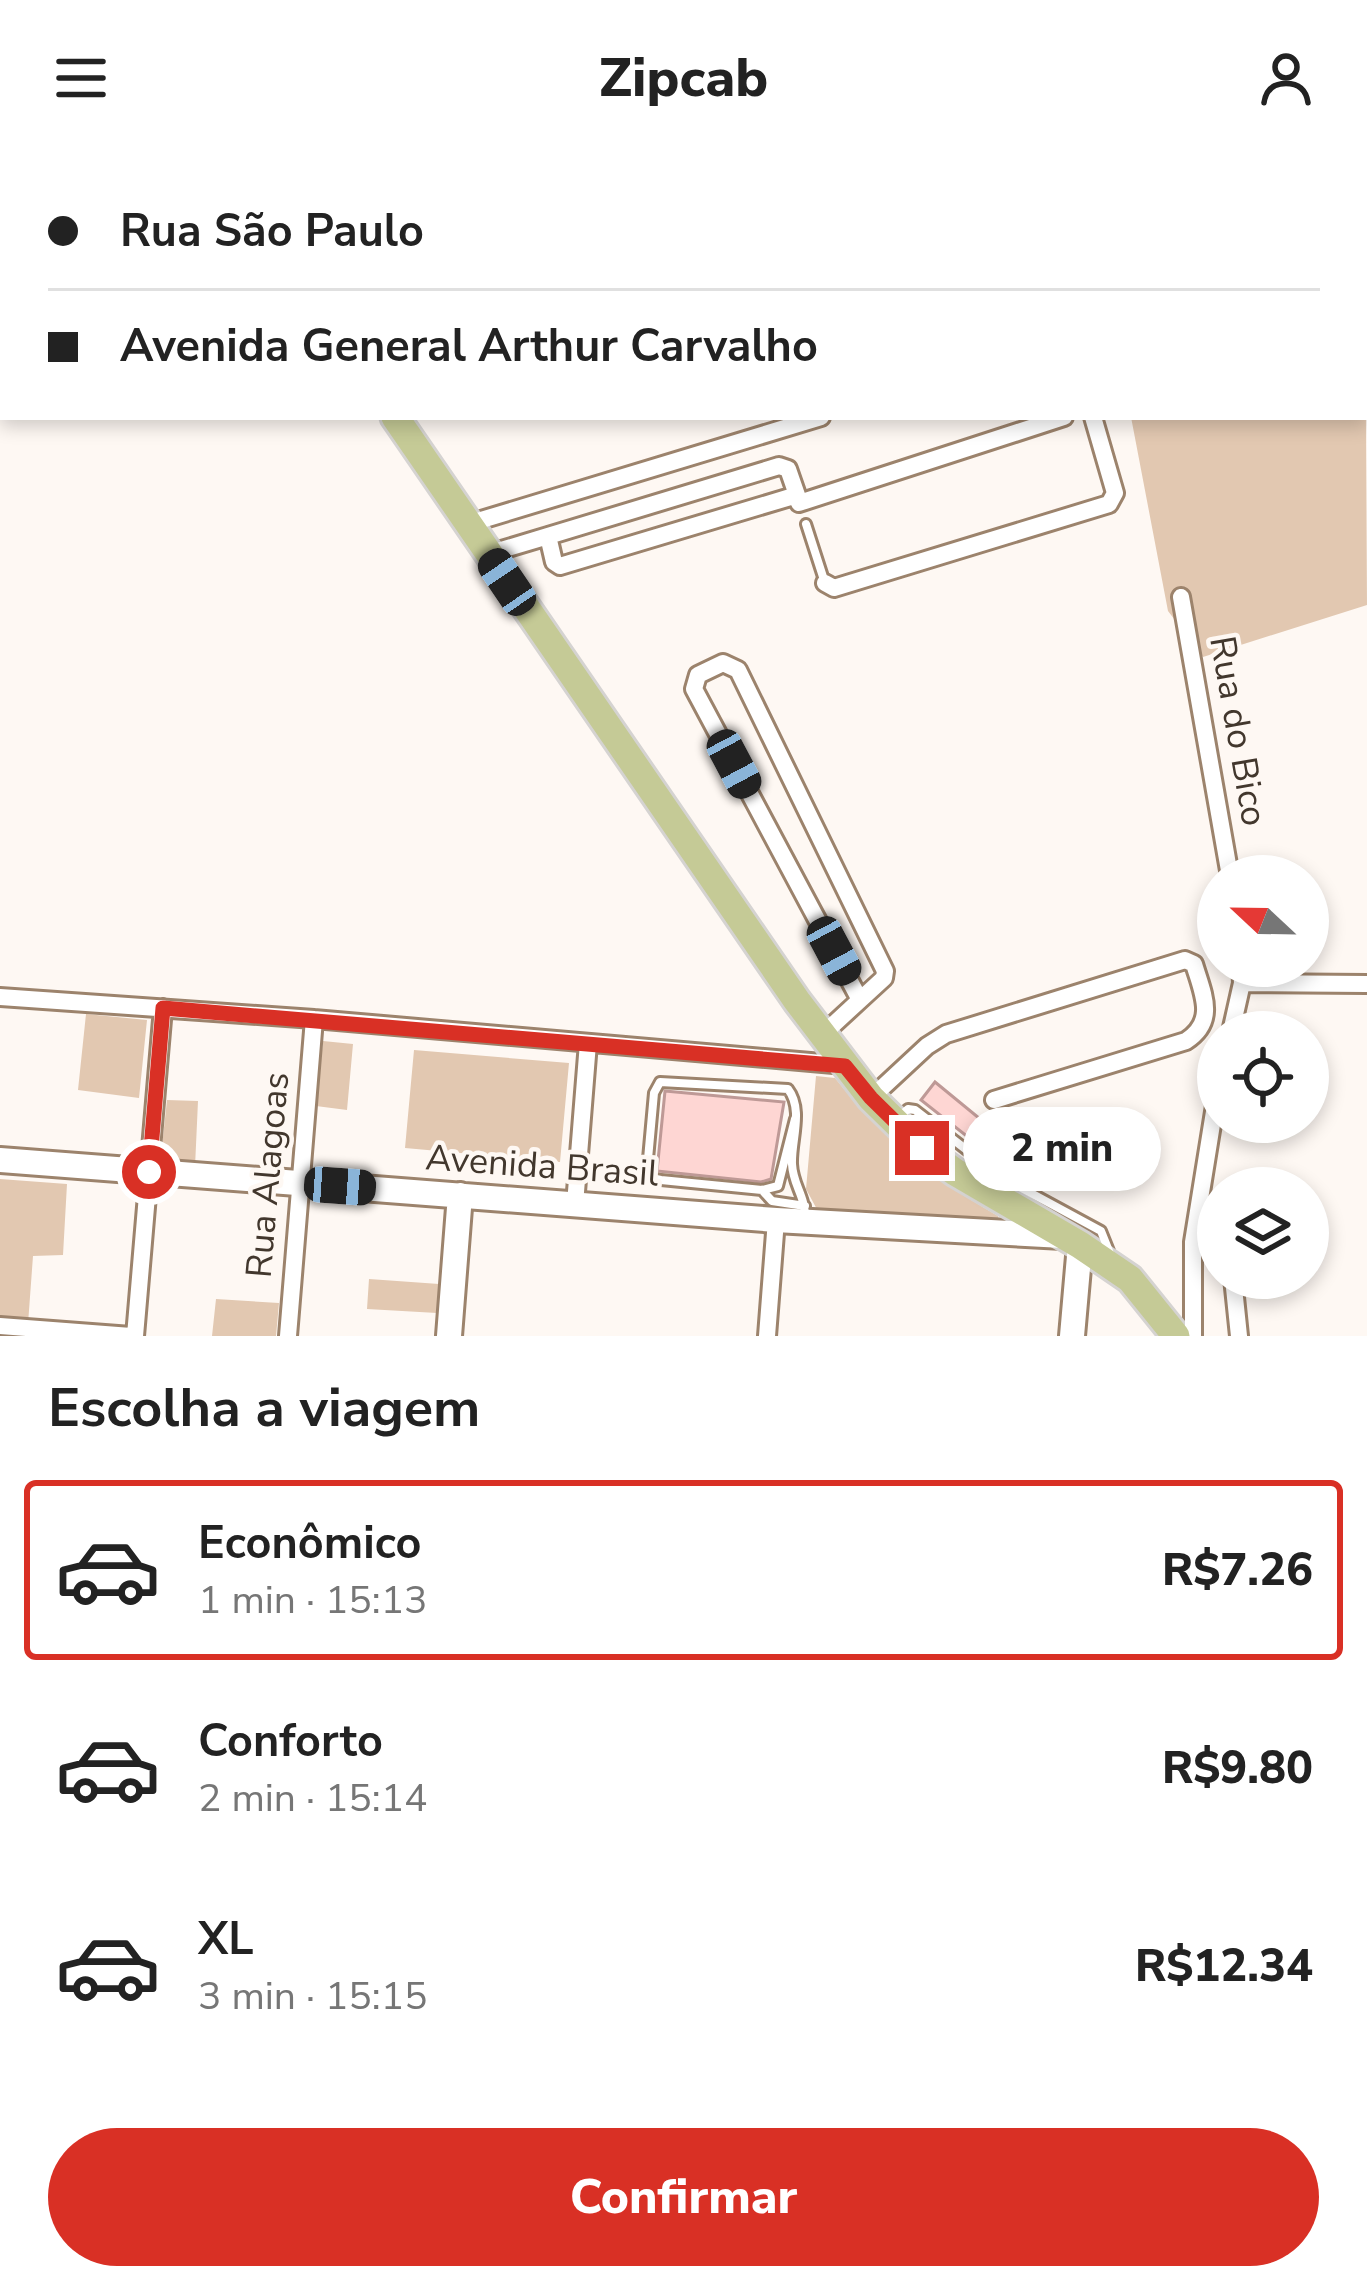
<!DOCTYPE html>
<html lang="pt">
<head>
<meta charset="utf-8">
<style>
	:root { --surface:#fff; --page:#f6f6f6; --text:#222; --muted:#767676; --line:#e0e0e0; --accent:#d93025 }
	body { margin:0; font-family:"Nunito Sans",sans-serif; background:var(--page); color:var(--text); height:100vh; display:flex; flex-direction:column; font-size:45px; white-space:nowrap }
	* { box-sizing:border-box; margin:0 }
	p { font-size:39px; color:var(--muted) }
	.icon { flex:none; width:66px; height:66px; fill:none; stroke:currentColor; stroke-width:2; stroke-linecap:round; stroke-linejoin:round }
	.map { position:relative; height:1180px; overflow:hidden }
	.panel { display:flex; flex-direction:column; background:var(--surface); flex:1 }
	.panel>* { flex:none }
	.guide { position:absolute; left:0px; top:0px; width:1368px; height:264px; box-shadow:0 6px 18px #0003; display:grid; align-content:center; height:264px; padding:0 48px; background:var(--surface) }
	.needle { width:78px; rotate:292deg }
	.buttons { position:absolute; left:1197px; top:699px; display:grid; gap:24px }
	.buttons a { display:grid; place-items:center; width:132px; height:132px; border-radius:50%; background:var(--surface); box-shadow:0 6px 18px #0003; font-size:60px }
	.end { position:absolute; width:54px; height:54px; margin:-27px; border:15px solid #d93025; background:#fff; box-shadow:0 0 0 6px #fff }
	.from { border-radius:50% }
	.bubble { position:absolute; height:84px; border-radius:42px; background:var(--surface); box-shadow:0 6px 18px #0003; font-size:39px; font-weight:800; line-height:84px; text-align:center }
	.car { position:absolute; width:36px; height:72px; margin:-36px -18px; border-radius:15px; box-shadow:0 0 9px 3px #0007; background:linear-gradient(#222 24%,#8ab4d8 0 40%,#222 0 76%,#8ab4d8 0 86%,#222 0) }
	.guide b { display:flex; align-items:center; gap:42px; height:114px; font-size:45px }
	.guide b+b { border-top:3px solid var(--line) }
	.guide i { width:30px; height:30px; background:var(--text) }
	ul { padding:0; list-style:none }
	li { display:flex; align-items:center; gap:36px; height:180px; margin:0 24px 18px; padding:0 24px; border:6px solid transparent; border-radius:12px }
	li div { flex:1 }
	li b { display:block; font-size:45px }
	li em { font-style:normal; font-weight:800 }
	li.on { border-color:var(--accent) }
	li>.icon { width:108px; height:108px; stroke-width:1.5 }
	h2 { padding:0 48px; font-size:54px; line-height:144px }
	.action { display:flex; gap:24px; margin-top:auto; padding:24px 48px }
	.action a { flex:1; height:138px; border-radius:72px; background:var(--accent); color:#fff; font-size:48px; font-weight:800; line-height:138px; text-align:center }
	header { display:flex; justify-content:space-between; align-items:center; height:156px; padding:0 48px; background:var(--surface); font-size:54px; font-weight:800 }
	.map>svg:first-child { display:block }
	.green { fill:#e2c8b1 }
	.building { fill:#fed6d3; stroke:#be9996; stroke-width:3 }
	.lines { fill:none; stroke-linecap:round; stroke-linejoin:round }
	.lane-casing { stroke:#9c836c; stroke-width:14 }
	.street-casing { stroke:#9c836c; stroke-width:22 }
	.secondary-casing { stroke:#9c836c; stroke-width:30 }
	.primary-casing { stroke:#d5d3d1; stroke-width:33 }
	.lane { stroke:#fff; stroke-width:8 }
	.street { stroke:#fff; stroke-width:16 }
	.secondary { stroke:#fff; stroke-width:24 }
	.primary { stroke:#c5ca96; stroke-width:27 }
	.route { stroke:#d93025; stroke-width:15 }
	.labels { text-anchor:middle; dominant-baseline:central; stroke-width:9; stroke-linejoin:round; paint-order:stroke }
	.street-label { font-size:36px; fill:#42372d; stroke:#fef8f3 }
</style>
</head>
<body>
<header><svg class="icon" aria-label="menu" viewBox="0 0 24 24"><path d="M4 6h16M4 12h16M4 18h16"/></svg>Zipcab<svg class="icon" aria-label="person" viewBox="0 0 24 24"><circle cx="12" cy="8" r="4"/><path d="M4 21q1-7 8-7t8 7"/></svg></header>
<div class="map">
<svg width="1367" height="1180" viewBox="0 0 1367 1180">
	<rect width="100%" height="100%" fill="#fef8f3"/>
	<!-- green -->
	<path class="green" d="M 717,0 L 1199,0 L 1200,3 L 716,3 Z
		M 1365,97 L 1367,449 L 1203,501 L 1168,455 L 1131,261 L 1365,261 Z
		M 86,858 L 147,864 L 139,942 L 78,934 Z
		M 323,885 L 353,888 L 347,954 L 316,950 Z
		M 414,894 L 569,907 L 560,1006 L 405,992 Z
		M 816,920 L 835,922 C 887,987 927,1018 998,1060 L 999,1068 L 820,1059 L 806,1033 Z
		M 167,944 L 198,945 L 195,1011 L 160,1009 Z
		M 0,1023 L 67,1028 L 63,1099 L 33,1100 L 28,1168 L 0,1165 Z
		M 369,1123 L 439,1128 L 437,1157 L 367,1153 Z
		M 216,1143 L 279,1147 L 276,1180 L 212,1180 Z"/>
	<!-- building -->
	<path class="building" d="M 935,926 L 1002,981 L 1029,998 L 1016,1019 L 921,944 Z
		M 665,935 L 784,946 L 771,1023 L 761,1026 L 657,1015 Z"/>
	<g class="lines">
		<defs>
			<path id="lane" d="M 806,368 L 825,427
				M 900,960 L 908,953 L 915,954 L 1003,1022 L 1101,1075 L 1111,1100
				M 795,963 L 778,1030 L 762,1034 L 661,1024 L 651,1022 L 647,1014 L 654,937 L 660,926 L 788,933 C 804,954 791,984 792,1008 C 793,1030 806,1040 805,1064
				M 762,1034 L 772,1045 L 805,1050"/>
			<path id="street" d="M 656,3 L 656,0
				M 799,347 L 1064,261
				M 468,368 L 821,261
				M 488,398 L 548,380 L 779,310 L 788,313 L 797,339 L 560,410 L 554,406 L 548,380
				M 825,427 L 834,432 L 1109,348 L 1115,337 L 1093,261
				M 1181,441 L 1230,720
				M 723,507 L 738,514 L 885,815 L 884,822 L 860,844 L 694,533 L 698,519 Z
				M 1242,827 L 1367,828
				M 0,841 L 314,863 L 845,909
				M 1231,876 L 1242,827 L 1241,810
				M 822,879 L 860,844
				M 871,942 L 927,890 L 946,878 L 1185,804 L 1194,808 C 1203,838 1217,865 1186,885 L 994,944
				M 575,1048 L 588,887
				M 1233,1122 L 1239,1180
				M 0,1170 L 131,1180
				M 135,1180 L 163,852
				M 288,1180 L 314,863
				M 767,1180 L 776,1064
				M 1193,1180 L 1193,1086 L 1218,931"/>
			<path id="secondary" d="M 145,0 L 158,3
				M 0,1004 L 776,1064 L 1063,1080
				M 449,1180 L 460,1039
				M 1072,1180 L 1080,1089"/>
			<path id="primary" d="M 224,0 L 226,3
				M 395,261 L 797,845 L 871,942 L 922,992 L 955,1016 L 1080,1089 L 1130,1123 L 1176,1180"/>
		</defs>
		<!-- lane casing -->
		<use href="#lane" class="lane-casing"/>
		<!-- street casing -->
		<use href="#street" class="street-casing"/>
		<!-- secondary casing -->
		<use href="#secondary" class="secondary-casing"/>
		<!-- primary casing -->
		<use href="#primary" class="primary-casing"/>
		<!-- lane -->
		<use href="#lane" class="lane"/>
		<!-- street -->
		<use href="#street" class="street"/>
		<!-- secondary -->
		<use href="#secondary" class="secondary"/>
		<!-- primary -->
		<use href="#primary" class="primary"/>
	</g>
	<g class="lines">
		<!-- route -->
		<path class="route" d="M 149,1016 L 163,852 L 845,910 L 871,942 L 922,992"/>
	</g>
	<g class="labels">
		<!-- street labels -->
		<g class="street-label">
			<text transform="translate(1238 575) rotate(80)">Rua do Bico</text>
			<text transform="translate(542 1010) rotate(4)">Avenida Brasil</text>
			<text transform="translate(268 1019) rotate(-85)">Rua Alagoas</text>
		</g>
	</g>
</svg>
<div class="buttons">
<a><svg class="needle" viewBox="-14 -14 28 28"><path d="M0-13l5 13h-10z" fill="#e53935"/><path d="M0 13l5-13h-10z" fill="#767676"/></svg></a>
<a><svg class="icon" aria-label="locate" viewBox="0 0 24 24"><circle cx="12" cy="12" r="6"/><path d="M12 2v4M12 18v4M2 12h4M18 12h4"/></svg></a>
<a><svg class="icon" aria-label="layers" viewBox="0 0 24 24"><path d="M12 4l9 5-9 5-9-5zM3 14l9 5 9-5"/></svg></a>
</div>
<i class="end from" style="left:149px;top:1016px"></i>
<i class="end" style="left:922px;top:992px"></i>
<div class="bubble" style="left:963px;top:951px;width:198px">2 min</div>
<i class="car" style="left:507px;top:426px;rotate:326deg"></i>
<i class="car" style="left:734px;top:608px;rotate:152deg"></i>
<i class="car" style="left:834px;top:795px;rotate:152deg"></i>
<i class="car" style="left:340px;top:1030px;rotate:94deg"></i>
<div class="guide">
<b><i class="from"></i>Rua São Paulo</b>
<b><i></i>Avenida General Arthur Carvalho</b>
</div>
</div>
<section class="panel">
<h2>Escolha a viagem</h2>
<ul>
<li class="on"><svg class="icon" aria-label="car" viewBox="0 0 24 24"><path d="M5 17H2v-5l4-1 3-4h7l3 4 3 1v5h-3M9 17h6M6 11h13"/><circle cx="7" cy="17" r="2"/><circle cx="17" cy="17" r="2"/></svg><div><b>Econômico</b><p>1 min · 15:13</p></div><em>R$7.26</em></li>
<li><svg class="icon" aria-label="car" viewBox="0 0 24 24"><path d="M5 17H2v-5l4-1 3-4h7l3 4 3 1v5h-3M9 17h6M6 11h13"/><circle cx="7" cy="17" r="2"/><circle cx="17" cy="17" r="2"/></svg><div><b>Conforto</b><p>2 min · 15:14</p></div><em>R$9.80</em></li>
<li><svg class="icon" aria-label="car" viewBox="0 0 24 24"><path d="M5 17H2v-5l4-1 3-4h7l3 4 3 1v5h-3M9 17h6M6 11h13"/><circle cx="7" cy="17" r="2"/><circle cx="17" cy="17" r="2"/></svg><div><b>XL</b><p>3 min · 15:15</p></div><em>R$12.34</em></li>
</ul>
<div class="action"><a>Confirmar</a></div>
</section>
</body>
</html>
